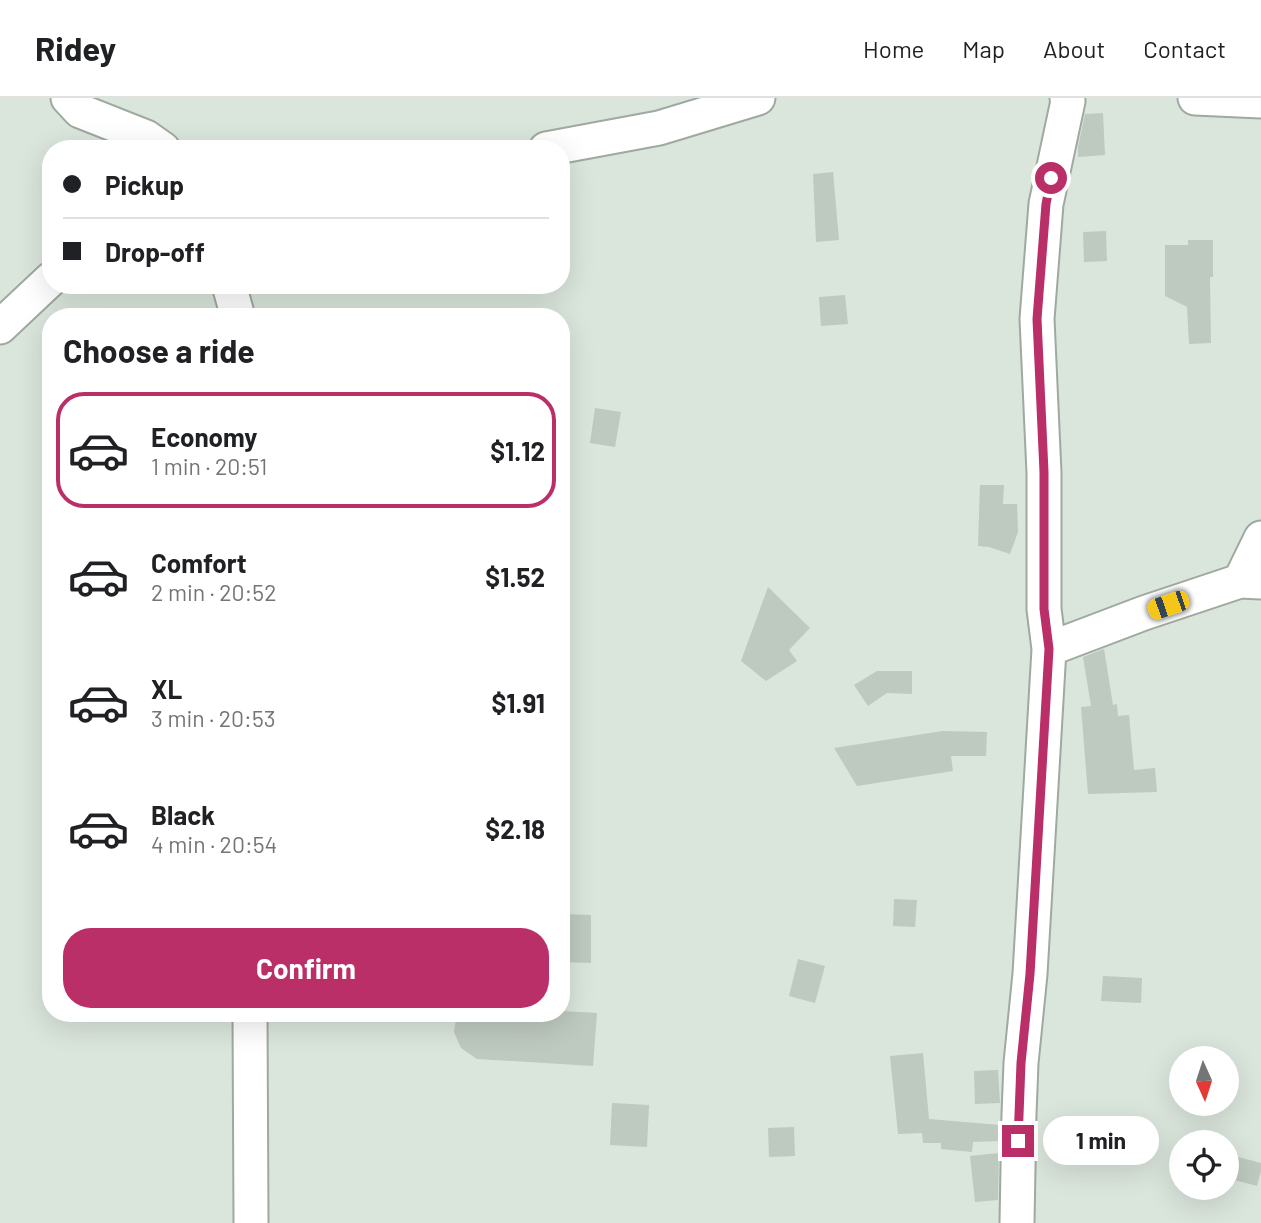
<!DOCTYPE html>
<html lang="en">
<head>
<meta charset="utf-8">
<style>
	:root { --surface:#fff; --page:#f2f2f2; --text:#202124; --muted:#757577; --line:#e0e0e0; --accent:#ba2f68 }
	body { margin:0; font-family:Barlow,sans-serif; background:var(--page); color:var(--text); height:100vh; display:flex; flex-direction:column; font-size:26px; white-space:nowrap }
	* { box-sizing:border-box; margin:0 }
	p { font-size:23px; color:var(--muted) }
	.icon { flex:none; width:38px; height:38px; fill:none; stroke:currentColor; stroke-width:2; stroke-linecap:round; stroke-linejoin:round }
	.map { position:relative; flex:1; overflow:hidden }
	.sheet { position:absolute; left:42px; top:210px; width:528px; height:714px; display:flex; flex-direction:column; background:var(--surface); border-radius:28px; box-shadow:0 7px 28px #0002 }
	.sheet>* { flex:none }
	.hud { position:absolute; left:42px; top:42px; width:528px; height:154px; border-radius:28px; box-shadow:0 7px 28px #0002; display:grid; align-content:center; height:154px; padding:0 21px; background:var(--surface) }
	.needle { width:46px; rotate:177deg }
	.fabs { position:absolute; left:1169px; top:948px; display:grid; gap:14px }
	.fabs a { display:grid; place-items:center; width:70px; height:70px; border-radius:50%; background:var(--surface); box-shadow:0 7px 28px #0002; font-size:35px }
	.end { position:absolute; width:32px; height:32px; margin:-16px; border:9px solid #ba2f68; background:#fff; box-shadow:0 0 0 4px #fff }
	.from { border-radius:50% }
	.bubble { position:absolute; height:49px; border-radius:24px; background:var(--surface); box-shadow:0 7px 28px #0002; font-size:23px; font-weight:700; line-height:49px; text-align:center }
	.car { position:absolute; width:21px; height:42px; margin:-21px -10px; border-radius:9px; box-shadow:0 0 5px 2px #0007; background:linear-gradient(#f5c518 24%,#345 0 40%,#f5c518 0 76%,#345 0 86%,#f5c518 0) }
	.hud b { display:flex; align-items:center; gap:24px; height:66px; font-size:26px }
	.hud b+b { border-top:2px solid var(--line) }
	.hud i { width:18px; height:18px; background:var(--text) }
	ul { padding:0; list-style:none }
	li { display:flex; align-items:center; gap:21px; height:116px; margin:0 14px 10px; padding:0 7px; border:4px solid transparent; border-radius:28px }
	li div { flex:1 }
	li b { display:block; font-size:26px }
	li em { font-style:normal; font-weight:700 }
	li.on { border-color:var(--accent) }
	li>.icon { width:63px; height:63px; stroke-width:1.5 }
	h2 { padding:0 21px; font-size:32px; line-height:84px }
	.action { display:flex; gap:14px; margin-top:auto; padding:14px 21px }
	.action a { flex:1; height:80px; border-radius:28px; background:var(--accent); color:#fff; font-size:28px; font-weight:700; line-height:80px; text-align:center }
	header { display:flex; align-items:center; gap:42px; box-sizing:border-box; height:98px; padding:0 35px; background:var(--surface); border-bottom:2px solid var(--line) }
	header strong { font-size:33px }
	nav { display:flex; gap:38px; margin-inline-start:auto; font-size:24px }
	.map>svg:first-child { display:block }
	.building { fill:#bec9bf }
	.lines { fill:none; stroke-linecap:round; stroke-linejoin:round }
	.minor-casing { stroke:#9ea9a0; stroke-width:37 }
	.minor { stroke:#fff; stroke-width:33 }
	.route { stroke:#ba2f68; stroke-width:9 }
</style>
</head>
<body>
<header>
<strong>Ridey</strong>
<nav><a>Home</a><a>Map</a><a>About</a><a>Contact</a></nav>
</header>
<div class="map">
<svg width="1261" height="1125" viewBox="0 0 1261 1125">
	<rect width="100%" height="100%" fill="#dae5dc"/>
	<!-- building -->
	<path class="building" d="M 1103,15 L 1105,57 L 1078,59 L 1078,49 L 1085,16 Z
		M 833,74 L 839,142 L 816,144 L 813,76 Z
		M 1106,133 L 1107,163 L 1084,164 L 1083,134 Z
		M 1188,142 L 1213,142 L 1213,179 L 1210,179 L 1211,245 L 1189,246 L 1187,209 L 1165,198 L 1165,147 L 1188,147 Z
		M 845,197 L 848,226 L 821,228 L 819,199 Z
		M 595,310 L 621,314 L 615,349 L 590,345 Z
		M 980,387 L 1004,387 L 1003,406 L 1017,406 L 1018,434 L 1010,456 L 989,449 L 978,448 Z
		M 768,489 L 810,530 L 789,552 L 797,563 L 766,583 L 741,563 Z
		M 1104,551 L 1113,607 L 1117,606 L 1118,618 L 1129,617 L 1134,672 L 1155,670 L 1157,694 L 1088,696 L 1081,609 L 1091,608 L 1083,559 Z
		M 877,573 L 912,573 L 912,596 L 887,595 L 868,608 L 854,587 Z
		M 942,633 L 987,634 L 986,658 L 951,658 L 953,673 L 857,688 L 834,650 Z
		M 894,801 L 917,802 L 915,829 L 893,828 Z
		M 562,816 L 591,817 L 591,865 L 562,864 Z
		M 798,861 L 825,868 L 815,905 L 789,898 Z
		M 1103,878 L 1142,880 L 1141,905 L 1101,903 Z
		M 562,913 L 597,915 L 593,968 L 477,961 L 461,950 L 454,934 L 457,915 L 562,915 Z
		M 923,955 L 929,1021 L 1000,1027 L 999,1043 L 973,1044 L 972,1054 L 941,1051 L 941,1045 L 923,1045 L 922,1035 L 898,1036 L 890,958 Z
		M 998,972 L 1000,1005 L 975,1006 L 974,973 Z
		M 612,1005 L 649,1007 L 647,1049 L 610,1047 Z
		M 794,1029 L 795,1058 L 769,1059 L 768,1030 Z
		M 999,1055 L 998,1102 L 975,1104 L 970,1058 Z
		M 1227,1056 L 1261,1065 L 1261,1073 L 1257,1088 L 1227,1080 Z"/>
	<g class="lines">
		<defs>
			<path id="minor" d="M 68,0 L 80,13 L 146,39 L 163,51
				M 1195,0 L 1261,3
				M 546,51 L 659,30 L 758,0
				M 229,187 L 238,219
				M 0,229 L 51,181
				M 1240,483 L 1261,440
				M 1049,551 L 1144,515 L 1240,483 L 1261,484
				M 250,915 L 251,1125
				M 1017,1125 L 1019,1016 L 1021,965 L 1030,876 L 1049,551 L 1044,511 L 1044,375 L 1037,221 L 1046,106 L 1068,3 L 1067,0"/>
		</defs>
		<!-- minor casing -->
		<use href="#minor" class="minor-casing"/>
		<!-- minor -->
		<use href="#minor" class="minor"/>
	</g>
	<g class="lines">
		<!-- route -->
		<path class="route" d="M 1018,1043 L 1021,965 L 1030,876 L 1049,551 L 1044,511 L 1044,374 L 1037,221 L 1046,106 L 1051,80"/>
	</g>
</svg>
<div class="fabs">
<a><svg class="needle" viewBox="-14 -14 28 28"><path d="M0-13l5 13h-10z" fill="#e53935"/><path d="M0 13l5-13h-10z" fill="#757577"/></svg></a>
<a><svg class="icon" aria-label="locate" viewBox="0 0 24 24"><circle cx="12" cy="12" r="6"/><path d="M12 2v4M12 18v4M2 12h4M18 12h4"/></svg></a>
</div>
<i class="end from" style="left:1051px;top:80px"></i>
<i class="end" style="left:1018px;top:1043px"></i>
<div class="bubble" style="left:1043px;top:1018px;width:116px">1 min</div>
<i class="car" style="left:1168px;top:507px;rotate:251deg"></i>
<div class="hud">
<b><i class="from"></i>Pickup</b>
<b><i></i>Drop-off</b>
</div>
<section class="sheet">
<h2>Choose a ride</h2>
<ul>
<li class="on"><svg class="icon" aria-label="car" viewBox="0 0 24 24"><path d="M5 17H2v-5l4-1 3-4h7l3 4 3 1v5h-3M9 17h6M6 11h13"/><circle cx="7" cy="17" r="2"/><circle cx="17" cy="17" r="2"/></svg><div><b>Economy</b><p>1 min · 20:51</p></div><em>$1.12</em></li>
<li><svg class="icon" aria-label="car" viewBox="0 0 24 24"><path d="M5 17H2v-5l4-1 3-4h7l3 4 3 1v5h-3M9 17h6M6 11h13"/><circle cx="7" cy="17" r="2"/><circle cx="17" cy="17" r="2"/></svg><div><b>Comfort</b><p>2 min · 20:52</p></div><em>$1.52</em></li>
<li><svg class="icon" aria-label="car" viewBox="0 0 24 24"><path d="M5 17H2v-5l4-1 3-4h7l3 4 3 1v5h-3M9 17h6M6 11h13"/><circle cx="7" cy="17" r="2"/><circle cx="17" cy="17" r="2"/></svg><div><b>XL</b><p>3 min · 20:53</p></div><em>$1.91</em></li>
<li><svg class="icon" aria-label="car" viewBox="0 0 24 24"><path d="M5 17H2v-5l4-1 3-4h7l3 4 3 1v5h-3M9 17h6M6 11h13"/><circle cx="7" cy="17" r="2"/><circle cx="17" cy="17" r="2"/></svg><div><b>Black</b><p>4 min · 20:54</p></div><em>$2.18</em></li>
</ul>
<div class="action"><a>Confirm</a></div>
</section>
</div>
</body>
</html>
